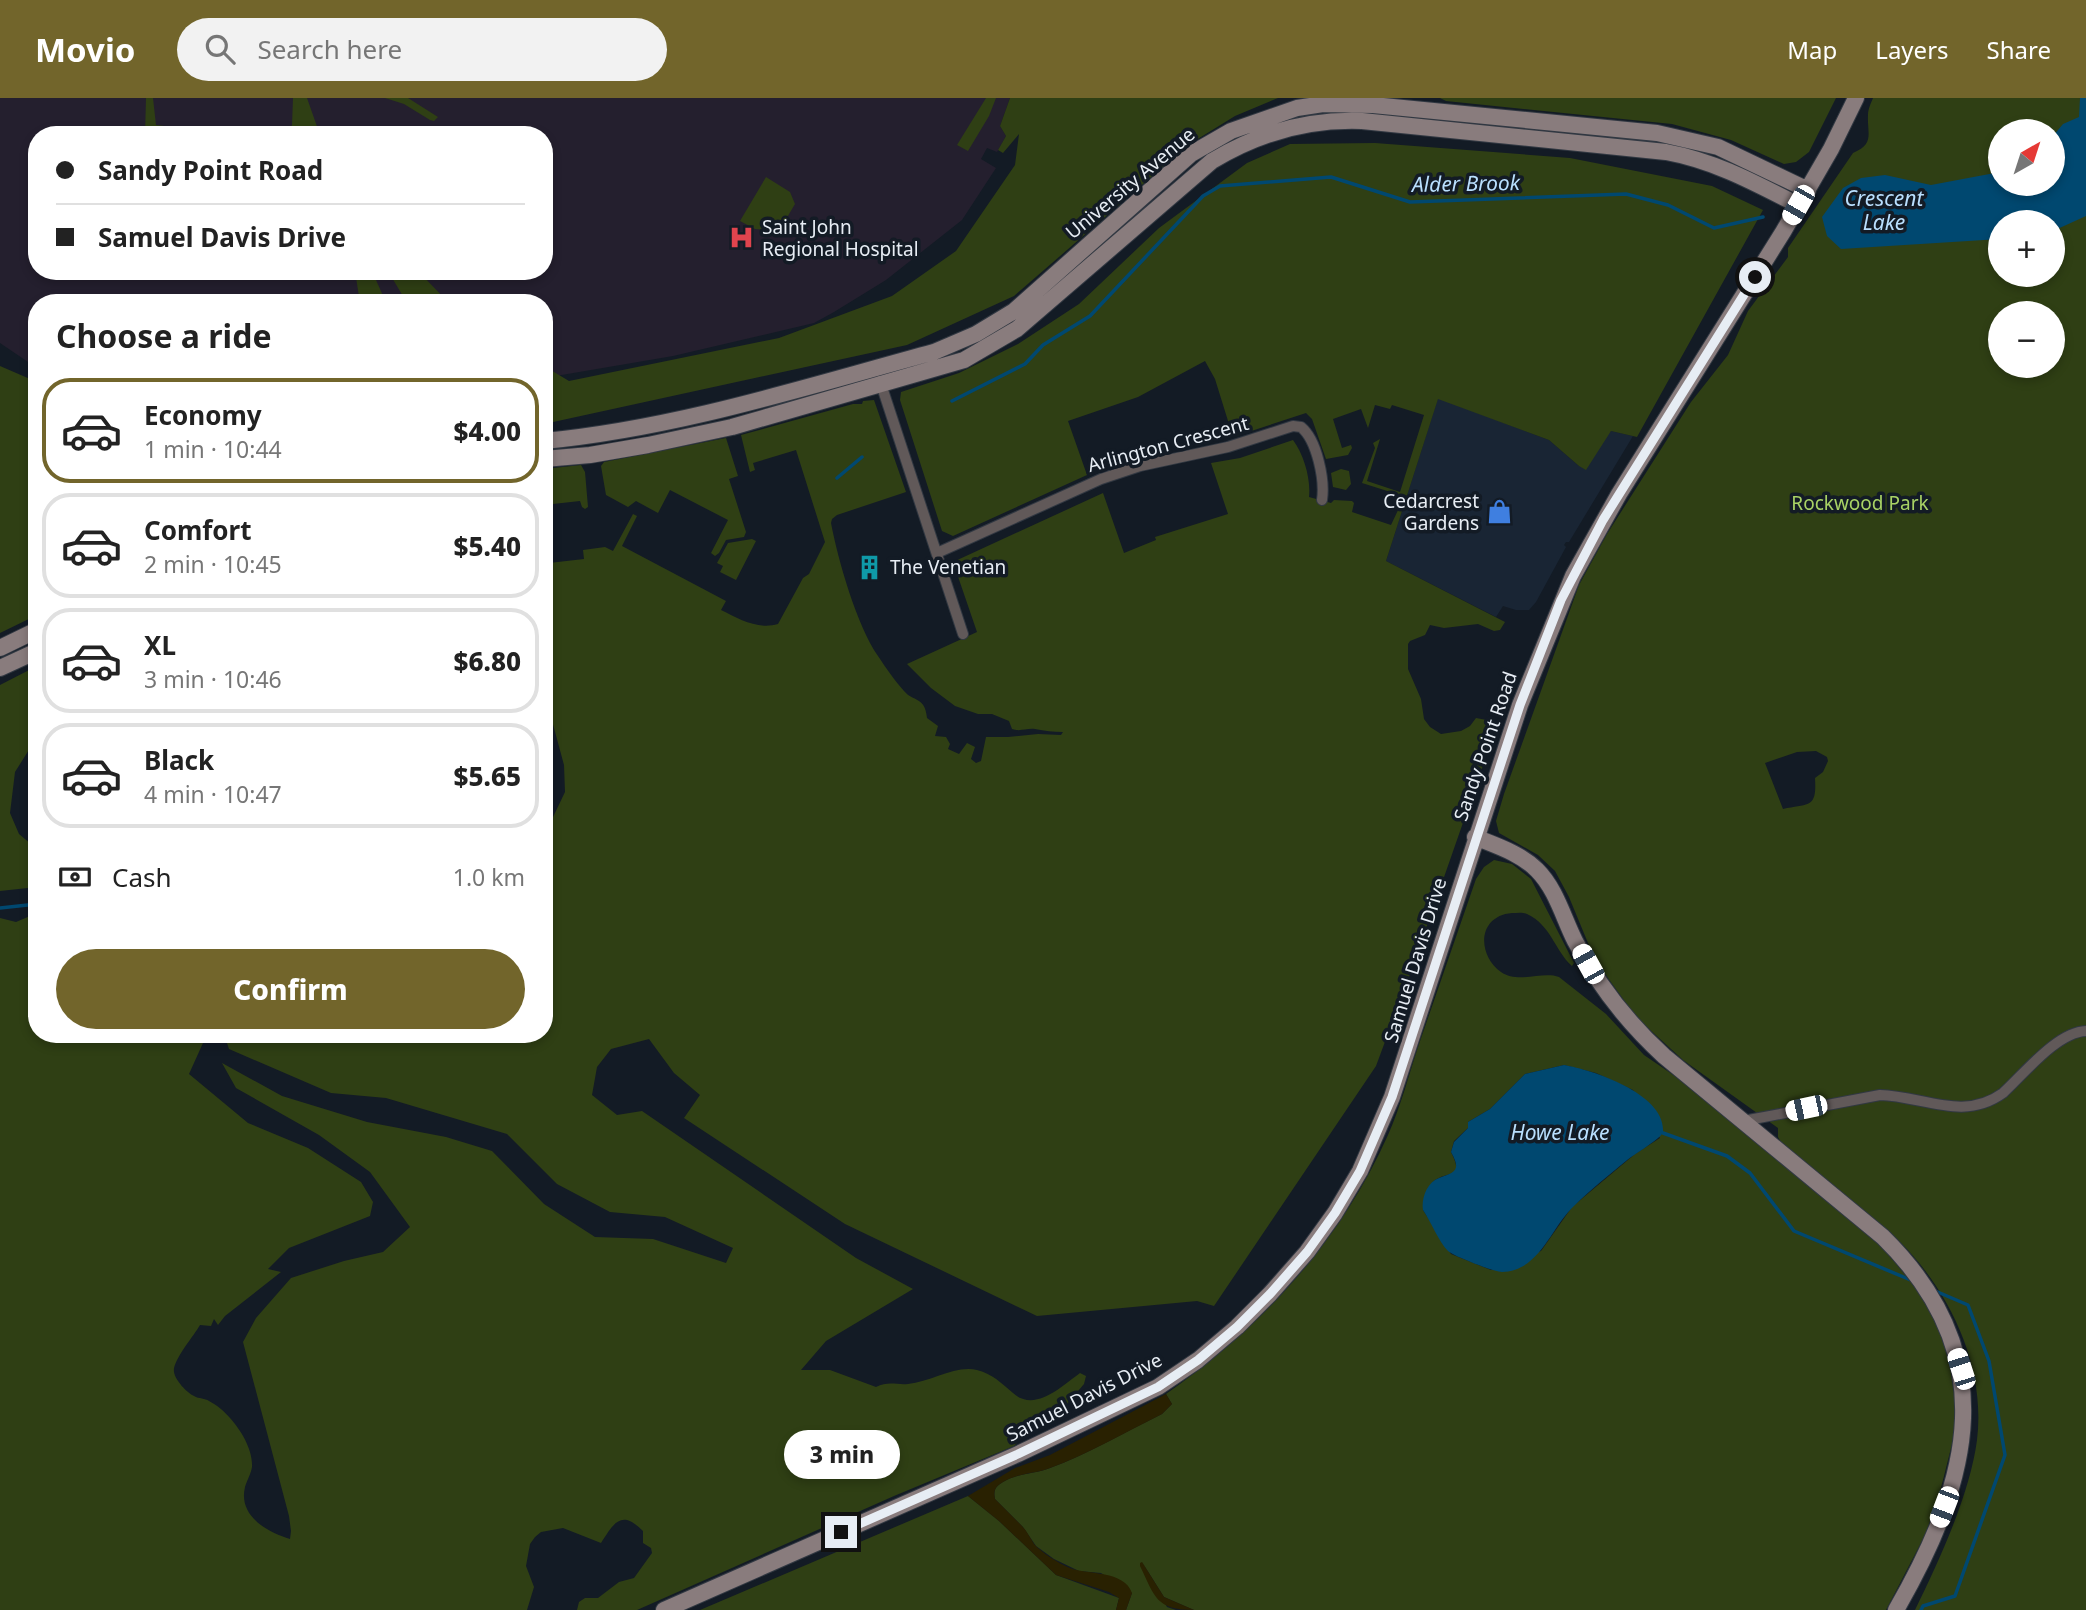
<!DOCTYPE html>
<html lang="en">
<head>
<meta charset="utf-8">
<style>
	:root { --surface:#fff; --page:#f2f2f2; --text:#222; --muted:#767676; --line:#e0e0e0; --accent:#72652b }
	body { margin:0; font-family:"Noto Sans",sans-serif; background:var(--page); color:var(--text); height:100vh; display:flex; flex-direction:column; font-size:26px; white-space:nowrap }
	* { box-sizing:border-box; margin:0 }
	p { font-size:23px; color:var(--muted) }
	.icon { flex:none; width:38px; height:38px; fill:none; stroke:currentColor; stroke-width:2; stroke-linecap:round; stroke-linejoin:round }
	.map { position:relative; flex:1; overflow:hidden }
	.sheet { position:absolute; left:28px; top:196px; width:525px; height:749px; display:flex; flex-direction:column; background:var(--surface); border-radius:28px; box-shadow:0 4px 10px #0003 }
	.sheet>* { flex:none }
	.hud { position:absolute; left:28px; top:28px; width:525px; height:154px; border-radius:28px; box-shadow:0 4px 10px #0003; display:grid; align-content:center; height:154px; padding:0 28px; background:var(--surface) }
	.needle { width:46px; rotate:39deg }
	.controls { position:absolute; left:1988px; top:21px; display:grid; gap:14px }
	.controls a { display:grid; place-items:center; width:77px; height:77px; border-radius:50%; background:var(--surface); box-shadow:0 4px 10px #0003; font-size:35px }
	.end { position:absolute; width:32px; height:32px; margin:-16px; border:9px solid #e7edf4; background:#111; box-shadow:0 0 0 4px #111 }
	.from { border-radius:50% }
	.bubble { position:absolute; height:49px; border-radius:24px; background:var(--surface); box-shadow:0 4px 10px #0003; font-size:23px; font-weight:800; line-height:49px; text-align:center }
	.car { position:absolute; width:21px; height:42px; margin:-21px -10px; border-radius:9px; box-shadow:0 0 5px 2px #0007; background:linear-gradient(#fff 24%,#345 0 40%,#fff 0 76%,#345 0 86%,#fff 0) }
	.hud b { display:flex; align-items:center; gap:24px; height:66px; font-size:26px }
	.hud b+b { border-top:2px solid var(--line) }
	.hud i { width:18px; height:18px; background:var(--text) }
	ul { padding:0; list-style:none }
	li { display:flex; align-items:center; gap:21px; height:105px; margin:0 14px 10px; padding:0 14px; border:4px solid var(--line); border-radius:28px }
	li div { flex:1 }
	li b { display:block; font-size:26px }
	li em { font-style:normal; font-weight:800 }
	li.on { border-color:var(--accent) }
	li>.icon { width:63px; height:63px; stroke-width:1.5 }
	h2 { padding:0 28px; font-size:32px; line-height:84px }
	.pay { display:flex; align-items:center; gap:18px; height:77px; padding:0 28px; font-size:26px }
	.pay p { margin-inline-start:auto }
	.cta { display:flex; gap:14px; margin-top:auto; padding:14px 28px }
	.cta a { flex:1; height:80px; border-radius:42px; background:var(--accent); color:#fff; font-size:28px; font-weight:800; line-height:80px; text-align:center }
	header { display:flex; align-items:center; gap:42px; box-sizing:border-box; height:98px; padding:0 35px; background:var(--accent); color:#fff }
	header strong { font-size:33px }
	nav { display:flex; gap:38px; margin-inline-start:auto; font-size:24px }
	.search { width:490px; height:63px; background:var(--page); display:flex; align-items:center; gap:18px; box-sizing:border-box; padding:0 24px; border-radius:38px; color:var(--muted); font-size:26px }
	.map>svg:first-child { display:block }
	.built { fill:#192534 }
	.medical { fill:#241f2e; fill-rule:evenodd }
	.green { fill:#2f3f14; fill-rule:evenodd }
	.sand { fill:#292101 }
	.water { fill:#004870 }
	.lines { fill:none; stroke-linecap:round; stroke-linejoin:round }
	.stream { stroke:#004870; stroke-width:3.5 }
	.street-casing { stroke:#313842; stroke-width:12 }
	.secondary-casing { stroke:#313842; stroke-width:18 }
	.street { stroke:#615959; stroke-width:10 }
	.secondary { stroke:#897c7d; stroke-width:16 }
	.route { stroke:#e7edf4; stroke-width:9 }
	.labels { text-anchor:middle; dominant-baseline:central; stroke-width:7; stroke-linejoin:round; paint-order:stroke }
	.street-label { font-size:19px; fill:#e7edf4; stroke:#131b25 }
	.poi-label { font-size:19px; fill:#e7edf4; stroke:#131b25; text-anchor:start }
	.park-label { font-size:19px; fill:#a8d265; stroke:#131b25 }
	.water-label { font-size:21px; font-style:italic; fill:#b9dffe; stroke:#131b25 }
</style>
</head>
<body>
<header>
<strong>Movio</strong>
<div class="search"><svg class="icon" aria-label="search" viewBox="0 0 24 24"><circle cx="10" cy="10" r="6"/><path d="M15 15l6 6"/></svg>Search here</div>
<nav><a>Map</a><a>Layers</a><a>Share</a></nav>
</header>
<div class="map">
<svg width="2086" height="1512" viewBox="0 0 2086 1512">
	<rect width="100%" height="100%" fill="#131b25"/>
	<!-- built -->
	<path class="built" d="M 1438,300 L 1549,342 L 1579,368 L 1611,333 L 1633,338 L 1569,444 L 1566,444 L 1564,447 L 1566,449 L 1536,504 L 1529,512 L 1516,512 L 1503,508 L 1496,519 L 1386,463 Z"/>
	<!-- medical -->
	<path class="medical" d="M 0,0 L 1010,0 L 1000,28 L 1006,38 L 997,54 L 987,50 L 981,61 L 996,70 L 962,122 L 886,182 L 834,214 L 814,225 L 673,258 L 544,280 L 544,205 L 37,205 L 37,269 L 31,266 L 0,245 ZM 37,37 L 544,37 L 544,173 L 37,173 Z"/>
	<!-- green -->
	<path class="green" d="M 146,0 L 153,0 L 156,27 L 241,37 L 145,37 Z
		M 293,0 L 307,0 L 320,37 L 281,37 L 282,31 L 289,32 L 292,27 Z
		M 385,0 L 408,0 L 438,19 L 434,23 L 430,22 L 404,6 Z
		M 986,0 L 996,0 L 989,18 L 968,53 L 957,47 Z
		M 1010,0 L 1278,0 L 1235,18 L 1188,47 L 1014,198 L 907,247 L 544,326 L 544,268 L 569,283 L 779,240 L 892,198 L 956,153 L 1015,67 L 1019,36 L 1003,55 L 998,52 L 1006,38 L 1000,28 Z
		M 1440,0 L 1836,0 L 1809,54 L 1796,64 L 1784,66 L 1731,42 L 1672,26 L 1446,3 Z
		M 1873,0 L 2086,0 L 2086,1512 L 1915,1512 C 1939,1463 1970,1396 1977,1342 C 1986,1270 1951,1195 1901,1145 C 1864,1109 1818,1082 1782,1046 L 1778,1039 L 1778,1030 L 1683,962 L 1636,919 L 1595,862 L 1569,799 L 1555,773 L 1538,757 L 1499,735 L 1496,723 L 1504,696 L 1579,487 L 1607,436 L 1691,304 L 1728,257 L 1748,213 L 1788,159 L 1788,150 L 1853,55 C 1875,46 1867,36 1868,17 C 1868,11 1871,5 1873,0 ZM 2000,33 L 2053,33 L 2053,86 L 2000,86 ZM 2000,124 L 2053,124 L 2053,177 L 2000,177 ZM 2000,215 L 2053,215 L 2053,268 L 2000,268 ZM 1816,653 L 1827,659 L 1828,663 L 1823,674 L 1815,680 C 1817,711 1809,705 1783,711 L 1765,665 L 1797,654 Z
		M 1375,45 L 1570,60 L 1712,88 L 1763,112 L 1637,339 L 1611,333 L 1586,372 L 1579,368 L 1549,342 L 1438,301 L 1386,463 L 1505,524 L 1500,532 L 1494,533 L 1478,526 L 1444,530 L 1430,527 L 1425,537 L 1410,543 L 1408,546 L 1408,571 L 1421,601 L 1424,621 L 1430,629 L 1441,636 L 1461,633 L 1470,628 L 1476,620 L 1492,623 L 1496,630 L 1412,871 L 1376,968 L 1214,1208 L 1197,1203 L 1037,1218 L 845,1126 L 684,1020 L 700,997 L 674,975 L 649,941 L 611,951 L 597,969 L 592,997 L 617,1017 L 642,1013 L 856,1160 L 913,1191 L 826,1243 L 801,1272 L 830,1272 L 876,1289 C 888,1283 896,1287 908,1286 C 931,1284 955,1267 977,1272 C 993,1276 1001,1285 1013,1295 C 1035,1315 1062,1288 1080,1275 L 1086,1278 L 1084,1286 L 1067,1306 L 1043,1317 L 1014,1348 L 894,1398 L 637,1512 L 577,1512 L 579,1504 L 585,1500 L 598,1500 L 619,1484 L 634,1480 L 652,1455 L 651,1450 L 643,1445 L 643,1433 C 621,1411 614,1425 601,1445 L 563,1430 L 541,1434 L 535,1439 L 530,1446 L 526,1468 L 534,1489 L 527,1512 L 0,1512 L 0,820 L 16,824 L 37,815 L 37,936 L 197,936 L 203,945 L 189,976 L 248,1025 L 308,1050 L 361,1084 L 373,1104 L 370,1118 L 289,1150 L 268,1171 L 281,1174 L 225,1218 L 218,1227 L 214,1221 L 211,1228 L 200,1227 C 194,1238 172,1263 174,1274 C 175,1282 187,1295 194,1298 C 199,1301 205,1300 209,1303 C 217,1307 225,1314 230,1320 C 241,1332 253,1352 252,1369 C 251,1376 247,1382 245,1389 C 238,1418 267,1434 290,1441 L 291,1433 L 289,1418 L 243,1244 L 256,1220 L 291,1180 L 344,1163 L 383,1154 L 410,1129 L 370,1074 L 319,1037 L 236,990 L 222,965 L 282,998 L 367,1024 L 446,1039 L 492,1053 L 544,1106 L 595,1139 L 653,1141 L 726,1165 L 733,1150 L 665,1119 L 610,1114 L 557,1086 L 507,1036 L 386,1000 L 331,995 L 229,951 L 224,936 L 544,936 L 544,738 L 565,694 L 564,667 L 544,593 L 544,457 L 548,457 L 549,465 L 584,461 L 583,452 L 605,449 L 613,453 L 633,416 L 637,418 L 622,448 L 726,503 L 721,512 C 739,521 758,532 778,526 L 803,480 L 809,476 L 825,444 L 796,352 L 753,365 L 755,372 L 750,374 L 741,337 L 853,306 L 862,306 L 863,303 L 874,302 L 906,394 L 837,417 L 832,421 L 831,425 C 838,462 857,528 878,558 C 886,570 895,583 904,593 C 913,604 925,598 927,620 L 938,628 L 935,638 L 946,639 L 950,646 L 948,651 L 959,656 L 967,645 L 975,649 L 971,661 L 976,665 L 981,663 L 986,639 L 1008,639 L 1038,636 L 1061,637 L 1063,634 C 1053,634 1045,633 1035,631 C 1026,630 1020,634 1012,631 L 1009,623 L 992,616 L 978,616 L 955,608 L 931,590 L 907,566 L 977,534 L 953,464 L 1103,395 L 1124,455 L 1156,442 L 1155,439 L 1228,416 L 1211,365 L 1240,360 L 1293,342 C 1304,357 1311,381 1309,399 L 1331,405 L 1334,402 L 1352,403 L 1354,405 L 1352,414 L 1391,427 L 1400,408 L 1398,406 L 1400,397 L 1362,385 L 1375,350 L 1373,345 L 1380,341 L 1367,383 L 1400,394 L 1424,317 L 1392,307 L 1390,311 L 1375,307 L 1368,330 L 1361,311 L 1333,321 L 1342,350 L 1351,347 L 1352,350 L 1348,357 L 1326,361 L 1312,321 L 1306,315 L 1233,339 L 1215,281 L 1205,263 L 1138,299 L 1068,323 L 1087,377 L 953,438 L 942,433 L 900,302 L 901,294 L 959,275 L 1018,246 L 1079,206 L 1159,130 L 1247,65 L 1290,46 Z
		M 766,79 L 790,94 L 795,106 L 779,133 L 755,131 L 740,123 Z
		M 355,173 L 372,173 L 384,200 L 382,202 L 384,205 L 360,205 Z
		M 388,173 L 418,173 L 449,205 L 407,205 Z
		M 0,268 L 37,284 L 37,517 L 0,535 Z
		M 726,340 L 738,378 L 729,381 L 746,434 L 744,439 L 726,442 L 719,455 L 715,458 L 711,455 L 728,422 L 670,392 L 658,415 L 636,403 L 628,409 L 606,397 L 601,368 L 604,364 Z
		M 581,367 L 585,374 L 588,409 L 585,411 L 582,409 L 580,403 L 544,407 L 544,371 Z
		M 1341,371 L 1349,373 L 1351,386 L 1346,392 L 1333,389 L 1331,375 Z
		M 752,441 L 756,443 L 736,482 L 720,474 L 723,468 L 717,465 L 728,445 Z
		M 37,568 L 37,639 L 15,674 L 10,715 L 19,736 L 37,751 L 37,789 L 0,793 L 0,587 Z
		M 1494,762 L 1512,766 L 1531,781 L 1574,865 L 1572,868 C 1555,853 1551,827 1527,816 C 1523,814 1517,815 1512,815 C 1477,818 1477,857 1501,874 C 1518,886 1542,873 1559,879 L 1606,916 L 1644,957 L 1688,987 L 1862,1131 L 1882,1149 L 1923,1198 L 1949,1252 L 1957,1310 L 1955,1334 L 1937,1406 L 1924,1439 L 1886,1512 L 1194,1512 L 1164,1499 L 1142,1464 L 1167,1509 L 1176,1512 L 1126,1512 L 1132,1495 L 1101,1475 L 1079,1473 L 1054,1461 L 1036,1448 L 1023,1429 L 995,1401 C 993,1392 996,1388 1003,1384 C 1018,1375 1035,1376 1050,1370 C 1088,1356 1125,1334 1162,1316 L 1172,1306 L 1166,1296 C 1262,1229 1340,1144 1388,1037 C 1401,1008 1409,976 1419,946 C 1438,891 1457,836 1476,781 L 1484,769 ZM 1564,967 L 1596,975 L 1633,992 L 1660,1040 L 1635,1056 L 1572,1109 L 1541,1153 L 1491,1172 L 1451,1156 L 1423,1112 C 1425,1103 1426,1092 1432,1085 C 1445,1071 1466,1084 1451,1054 L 1454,1043 L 1468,1030 L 1468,1024 L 1490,1011 L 1525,976 Z
		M 968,1398 L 999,1423 L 1056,1477 L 1119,1500 L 1116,1512 L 700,1512 Z"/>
	<!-- sand -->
	<path class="sand" d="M 1166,1296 L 1172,1306 L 1162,1316 C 1126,1334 1088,1356 1050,1370 C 1034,1376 1018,1375 1003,1384 C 996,1388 993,1392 995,1401 C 1004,1410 1013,1419 1022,1428 C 1027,1433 1030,1440 1034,1446 C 1042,1455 1058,1465 1070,1470 C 1088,1477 1124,1472 1132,1495 L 1126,1512 L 1116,1512 L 1119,1500 L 1109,1494 L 1056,1477 L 999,1423 L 968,1398 L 1015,1370 L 1050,1357 Z
		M 1142,1464 L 1164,1499 L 1194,1512 C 1156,1512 1155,1499 1140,1468 L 1140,1465 Z"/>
	<!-- water -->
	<path class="water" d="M 2080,0 L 2086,0 L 2086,118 L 2053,133 L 2053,124 L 2000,124 L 2000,141 L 1841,151 L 1827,138 L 1822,119 L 1843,90 L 1861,80 L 1885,77 L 1931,87 L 2000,74 L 2000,86 L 2053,86 L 2053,38 L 2063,26 L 2079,19 Z
		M 1564,967 C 1593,972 1666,996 1663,1034 C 1662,1040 1633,1057 1626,1063 C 1609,1077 1590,1092 1574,1108 C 1551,1129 1540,1173 1502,1174 C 1495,1174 1453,1158 1448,1153 C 1439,1144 1431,1124 1423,1112 C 1421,1101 1427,1084 1439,1080 C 1456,1074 1461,1072 1451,1054 L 1454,1044 L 1468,1030 L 1468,1024 L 1490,1011 L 1525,976 Z"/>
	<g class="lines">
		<!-- stream -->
		<path class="stream" d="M 952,303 L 1025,266 L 1043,247 L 1090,218 L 1203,98 L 1220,88 L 1331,79 L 1410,104 L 1626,96 L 1668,107 L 1714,130 L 1763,119
			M 837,380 L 862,359
			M 0,810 L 37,806
			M 1663,1035 L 1727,1058 L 1750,1075 L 1794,1133 L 1913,1183
			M 1921,1512 L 1923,1508 L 1955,1498 L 2005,1357 L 1989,1263 L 1968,1207 L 1933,1192"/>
		<defs>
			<path id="street" d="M 880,283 L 963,536
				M 937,455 L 1101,381 L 1140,368 L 1228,349 L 1293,328 L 1301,329 C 1317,342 1325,382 1322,402
				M 1743,1023 L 1880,997 C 1923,998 1963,1024 2003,995 C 2024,976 2057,934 2086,933"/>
			<path id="secondary" d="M 544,343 C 678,330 805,289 934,254 L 976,236 L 1014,213 L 1191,56 L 1231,33 L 1297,10 L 1323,6 L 1373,7 L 1657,35 L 1718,49 L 1808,92
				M 544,361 L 590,357 L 648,347 L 732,329 L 964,262 L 1017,231 L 1212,63 C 1258,35 1308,21 1362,23 L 1666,54 C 1715,63 1755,85 1798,107
				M 0,550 L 37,532
				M 0,570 L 37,553
				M 1475,739 C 1497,748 1520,755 1537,772 C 1556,791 1563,819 1575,843 C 1598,887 1628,925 1664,958 L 1883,1139 C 2003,1257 1972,1380 1896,1512
				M 664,1512 L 1018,1356 L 1158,1289 L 1198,1262 L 1237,1229 L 1270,1196 L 1307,1154 L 1335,1115 L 1360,1073 L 1392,999 L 1520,607 L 1573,478 L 1619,396 L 1783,134 L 1831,51 L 1856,0"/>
		</defs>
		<!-- street casing -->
		<use href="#street" class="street-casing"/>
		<!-- secondary casing -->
		<use href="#secondary" class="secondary-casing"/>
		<!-- street -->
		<use href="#street" class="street"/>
		<!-- secondary -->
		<use href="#secondary" class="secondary"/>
	</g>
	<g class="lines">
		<!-- route -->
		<path class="route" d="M 841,1434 L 1018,1356 L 1158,1289 L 1198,1262 L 1237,1229 L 1270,1196 L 1307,1154 L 1335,1115 L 1360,1073 L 1392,999 L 1520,607 L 1561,502 L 1603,422 L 1755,179"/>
	</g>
	<!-- icons -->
	<defs>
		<symbol id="hospital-bare" viewBox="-9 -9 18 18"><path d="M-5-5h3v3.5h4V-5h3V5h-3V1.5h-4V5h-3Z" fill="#e0444e" stroke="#131b25" stroke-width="2.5" paint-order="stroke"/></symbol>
		<symbol id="shop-bare" viewBox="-9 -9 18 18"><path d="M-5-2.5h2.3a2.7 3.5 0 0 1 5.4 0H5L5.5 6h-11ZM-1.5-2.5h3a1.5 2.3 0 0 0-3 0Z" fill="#3f7fe0" stroke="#131b25" stroke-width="2.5" paint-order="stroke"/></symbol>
		<symbol id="building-bare" viewBox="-9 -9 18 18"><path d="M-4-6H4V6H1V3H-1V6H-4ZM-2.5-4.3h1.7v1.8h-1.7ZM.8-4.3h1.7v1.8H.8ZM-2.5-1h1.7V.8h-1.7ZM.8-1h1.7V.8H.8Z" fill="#0f9aa8" stroke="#131b25" stroke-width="2.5" paint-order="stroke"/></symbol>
	</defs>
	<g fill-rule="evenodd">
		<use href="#hospital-bare" x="724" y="122" width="35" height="35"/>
		<use href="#shop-bare" x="1482" y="396" width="35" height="35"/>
		<use href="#building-bare" x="852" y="452" width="35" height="35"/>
	</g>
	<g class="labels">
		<!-- street labels -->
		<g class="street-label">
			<text transform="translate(1130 85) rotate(-40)">University Avenue</text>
			<text transform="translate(1168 346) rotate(-15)">Arlington Crescent</text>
			<text transform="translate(1485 648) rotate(-71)">Sandy Point Road</text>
			<text transform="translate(1415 862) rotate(-73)">Samuel Davis Drive</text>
			<text transform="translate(1084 1299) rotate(-27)">Samuel Davis Drive</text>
		</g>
		<!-- poi labels -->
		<g class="poi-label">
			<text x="762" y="129">Saint John<tspan x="762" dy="22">Regional Hospital</tspan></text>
			<text x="1479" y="403" text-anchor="end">Cedarcrest<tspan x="1479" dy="22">Gardens</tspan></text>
			<text x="890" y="469">The Venetian</text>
		</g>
		<!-- park labels -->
		<g class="park-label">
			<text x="1860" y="405">Rockwood Park</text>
		</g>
		<!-- water labels -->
		<g class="water-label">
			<text transform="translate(1466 85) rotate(-1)">Alder Brook</text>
			<text x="1884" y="100">Crescent<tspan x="1884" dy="24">Lake</tspan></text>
			<text x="1560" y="1034">Howe Lake</text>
		</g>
	</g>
</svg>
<div class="controls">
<a><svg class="needle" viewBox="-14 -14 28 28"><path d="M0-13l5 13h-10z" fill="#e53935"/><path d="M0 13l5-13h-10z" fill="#767676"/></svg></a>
<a>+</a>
<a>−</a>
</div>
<i class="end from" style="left:1755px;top:179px"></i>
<i class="end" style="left:841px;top:1434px"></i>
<div class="bubble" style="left:784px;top:1332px;width:116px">3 min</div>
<i class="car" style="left:1798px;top:107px;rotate:210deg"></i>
<i class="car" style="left:1588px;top:866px;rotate:331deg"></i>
<i class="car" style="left:1806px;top:1010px;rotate:258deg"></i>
<i class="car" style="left:1961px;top:1271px;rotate:342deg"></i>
<i class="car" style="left:1944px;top:1409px;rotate:201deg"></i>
<div class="hud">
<b><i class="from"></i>Sandy Point Road</b>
<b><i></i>Samuel Davis Drive</b>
</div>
<section class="sheet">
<h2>Choose a ride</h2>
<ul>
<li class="on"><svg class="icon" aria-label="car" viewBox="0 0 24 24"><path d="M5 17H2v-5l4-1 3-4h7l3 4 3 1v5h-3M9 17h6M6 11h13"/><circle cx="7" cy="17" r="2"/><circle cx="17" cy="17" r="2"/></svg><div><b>Economy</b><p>1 min · 10:44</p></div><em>$4.00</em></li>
<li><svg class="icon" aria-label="car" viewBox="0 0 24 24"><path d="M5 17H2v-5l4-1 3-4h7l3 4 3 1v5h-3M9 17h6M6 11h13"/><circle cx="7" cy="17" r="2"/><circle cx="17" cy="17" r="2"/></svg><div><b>Comfort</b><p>2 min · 10:45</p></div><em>$5.40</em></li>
<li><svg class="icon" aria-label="car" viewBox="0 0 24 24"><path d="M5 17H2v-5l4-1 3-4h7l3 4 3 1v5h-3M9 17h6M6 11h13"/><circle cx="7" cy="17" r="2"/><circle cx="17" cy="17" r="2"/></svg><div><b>XL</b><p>3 min · 10:46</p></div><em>$6.80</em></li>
<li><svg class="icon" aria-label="car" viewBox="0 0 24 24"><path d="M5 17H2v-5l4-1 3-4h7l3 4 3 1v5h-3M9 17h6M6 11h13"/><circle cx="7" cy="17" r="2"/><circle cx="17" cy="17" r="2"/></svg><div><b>Black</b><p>4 min · 10:47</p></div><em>$5.65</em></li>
</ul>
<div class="pay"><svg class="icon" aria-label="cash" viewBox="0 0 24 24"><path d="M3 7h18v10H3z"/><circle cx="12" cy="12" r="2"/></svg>Cash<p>1.0 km</p></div>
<div class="cta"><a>Confirm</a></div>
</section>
</div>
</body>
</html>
